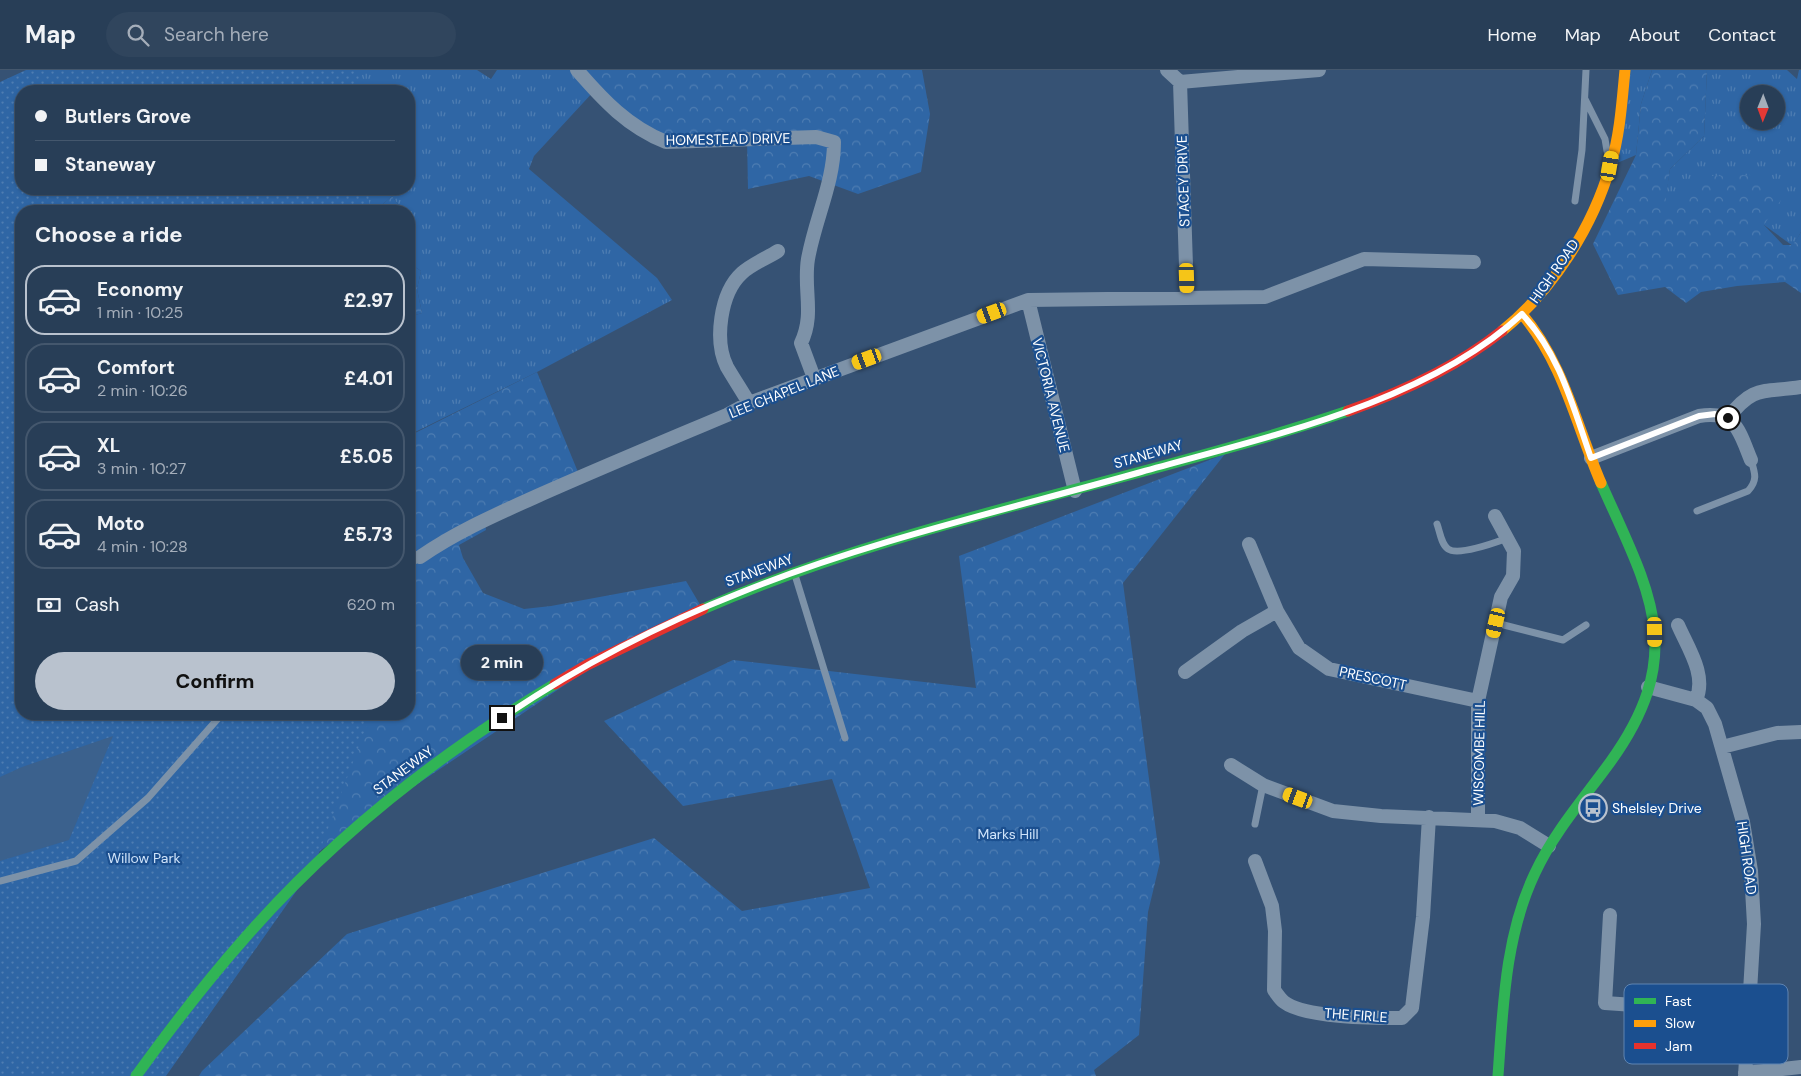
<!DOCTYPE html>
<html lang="en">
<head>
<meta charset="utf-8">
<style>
	:root { --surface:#283e57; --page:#30455d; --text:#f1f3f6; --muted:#a5aeba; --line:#44576d; --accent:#b9c2ce }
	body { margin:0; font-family:"DM Sans",sans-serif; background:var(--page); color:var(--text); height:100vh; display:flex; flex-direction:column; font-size:19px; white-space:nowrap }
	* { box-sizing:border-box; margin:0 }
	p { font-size:16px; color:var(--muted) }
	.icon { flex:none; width:28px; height:28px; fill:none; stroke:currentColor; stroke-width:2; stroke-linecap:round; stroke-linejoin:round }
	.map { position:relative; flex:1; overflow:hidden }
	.panel { position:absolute; left:15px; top:135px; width:400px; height:515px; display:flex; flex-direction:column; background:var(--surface); border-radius:20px; box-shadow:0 1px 4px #0004,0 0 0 1px var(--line) }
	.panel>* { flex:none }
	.banner { position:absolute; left:15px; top:15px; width:400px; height:110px; border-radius:20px; box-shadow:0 1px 4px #0004,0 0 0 1px var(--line); display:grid; align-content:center; height:110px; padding:0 20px; background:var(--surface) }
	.needle { width:32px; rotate:181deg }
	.controls { position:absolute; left:1740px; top:15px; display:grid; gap:10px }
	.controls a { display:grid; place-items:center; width:45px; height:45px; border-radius:50%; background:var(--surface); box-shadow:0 1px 4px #0004,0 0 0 1px var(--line); font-size:25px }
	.end { position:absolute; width:22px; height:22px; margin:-11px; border:6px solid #fff; background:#111; box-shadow:0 0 0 2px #111 }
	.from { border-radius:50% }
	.bubble { position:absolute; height:35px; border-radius:18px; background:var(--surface); box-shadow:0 1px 4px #0004,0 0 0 1px var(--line); font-size:16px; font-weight:800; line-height:35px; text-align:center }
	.car { position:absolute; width:15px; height:30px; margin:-15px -8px; border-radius:6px; box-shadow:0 0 4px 1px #0007; background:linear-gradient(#f5c518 24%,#345 0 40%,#f5c518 0 76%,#345 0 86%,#f5c518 0) }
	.banner b { display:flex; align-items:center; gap:18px; height:48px; font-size:19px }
	.banner b+b { border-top:1px solid var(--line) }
	.banner i { width:12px; height:12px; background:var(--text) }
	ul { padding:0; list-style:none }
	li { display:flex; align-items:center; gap:15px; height:70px; margin:0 10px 8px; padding:0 10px; border:2px solid var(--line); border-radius:20px }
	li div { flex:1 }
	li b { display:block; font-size:19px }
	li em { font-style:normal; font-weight:800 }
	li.active { border-color:var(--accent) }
	li>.icon { width:45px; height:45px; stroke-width:1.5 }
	h2 { padding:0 20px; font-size:22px; line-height:60px }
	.pay { display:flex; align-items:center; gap:12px; height:55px; padding:0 20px; font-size:19px }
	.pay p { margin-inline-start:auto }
	.button { display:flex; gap:10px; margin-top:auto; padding:10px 20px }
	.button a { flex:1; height:58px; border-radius:30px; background:var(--accent); color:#111; font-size:20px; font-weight:800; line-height:58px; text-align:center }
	header { display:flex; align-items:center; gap:30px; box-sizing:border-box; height:70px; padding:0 25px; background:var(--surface); border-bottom:1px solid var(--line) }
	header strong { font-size:24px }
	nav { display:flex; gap:28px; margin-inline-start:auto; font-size:18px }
	.search { width:350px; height:45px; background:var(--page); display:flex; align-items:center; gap:12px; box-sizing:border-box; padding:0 18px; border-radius:28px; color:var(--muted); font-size:19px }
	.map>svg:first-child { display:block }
	.grass { fill:url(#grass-tufts); fill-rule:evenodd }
	.forest { fill:url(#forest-crowns) }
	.park { fill:url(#park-dots) }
	.water { fill:#3b618d }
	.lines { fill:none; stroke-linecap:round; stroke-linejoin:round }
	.lane { stroke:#7d92a8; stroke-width:7 }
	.street { stroke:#7d92a8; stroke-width:14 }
	.fast { stroke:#30b455; stroke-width:11 }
	.slow { stroke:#ff9f0a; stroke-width:11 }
	.jam { stroke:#e5322d; stroke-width:11 }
	.route { stroke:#fff; stroke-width:6 }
	.labels { text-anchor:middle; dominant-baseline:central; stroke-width:4.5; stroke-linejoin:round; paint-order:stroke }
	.street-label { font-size:14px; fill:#fff; stroke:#1b4f8f }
	.poi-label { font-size:14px; fill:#fff; stroke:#1b4f8f; text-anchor:start }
	.park-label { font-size:14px; fill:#cfe3fa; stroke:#1b4f8f }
	.key { fill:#1b4f8f; stroke:#5f84b1; stroke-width:1 }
	.key-label { font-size:14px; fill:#fff }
</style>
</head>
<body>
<header>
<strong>Map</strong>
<div class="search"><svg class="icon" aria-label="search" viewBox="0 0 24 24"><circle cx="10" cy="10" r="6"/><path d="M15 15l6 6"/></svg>Search here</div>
<nav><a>Home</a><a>Map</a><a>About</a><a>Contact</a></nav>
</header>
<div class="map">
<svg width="1801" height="1006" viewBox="0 0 1801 1006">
	<defs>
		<pattern id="grass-tufts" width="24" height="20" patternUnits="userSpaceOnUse" patternTransform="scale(1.25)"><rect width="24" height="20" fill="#2f66a5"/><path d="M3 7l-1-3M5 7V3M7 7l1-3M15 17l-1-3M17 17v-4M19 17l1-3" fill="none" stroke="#4e7db2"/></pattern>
		<pattern id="forest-crowns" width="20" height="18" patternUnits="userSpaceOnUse" patternTransform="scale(1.25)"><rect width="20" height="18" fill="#2f66a5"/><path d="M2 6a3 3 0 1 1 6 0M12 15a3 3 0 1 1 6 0" fill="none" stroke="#4e7db2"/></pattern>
		<pattern id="park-dots" width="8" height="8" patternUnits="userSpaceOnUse" patternTransform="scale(1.25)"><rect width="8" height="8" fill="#2f66a5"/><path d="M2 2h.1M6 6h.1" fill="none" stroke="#4e7db2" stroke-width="1.8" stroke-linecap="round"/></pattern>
	</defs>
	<rect width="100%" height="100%" fill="#365274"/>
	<!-- grass -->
	<path class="grass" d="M 349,0 L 477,0 L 491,9 L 497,0 L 577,0 L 595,20 L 534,86 L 529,99 L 657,208 L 672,230 L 537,302 L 409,365 L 409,247 L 422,243 L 417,219 L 421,201 L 409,193 L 409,141 L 399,141 L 400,137 L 392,126 L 375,141 L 318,141 L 355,119 L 409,119 L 409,21 L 349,21 Z
		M 1625,0 L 1652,0 L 1641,34 L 1636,85 L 1610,96 Z
		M 1707,0 L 1787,0 L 1797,9 L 1799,0 L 1801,0 L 1801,162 L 1793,176 L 1764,155 L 1663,142 L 1670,99 L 1704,66 ZM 1749,24 L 1776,24 L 1776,51 L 1749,51 Z"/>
	<!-- forest -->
	<path class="forest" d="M 577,0 L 922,0 L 930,44 L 921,102 L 858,124 L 809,106 L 748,119 L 747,69 L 666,72 L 644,63 Z
		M 1652,0 L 1707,0 L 1704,66 L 1670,99 L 1664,142 L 1705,106 L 1754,105 L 1781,130 L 1764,155 L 1783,175 L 1793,175 L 1801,162 L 1801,223 L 1785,212 L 1737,216 L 1701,222 L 1686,233 L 1665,217 L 1618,225 L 1593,174 L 1636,85 L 1641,34 Z
		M 392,126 L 400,137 L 399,141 L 375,141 Z
		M 409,193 L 421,201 L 417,219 L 422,243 L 409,247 Z
		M 537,302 L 580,407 L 484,451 L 486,460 L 459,475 L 463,488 L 483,523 L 524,539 L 551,536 L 686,511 L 702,538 L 626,574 L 361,752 L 0,1006 L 0,879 L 115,644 L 409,644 L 409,366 Z
		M 1225,384 L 1123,513 L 1160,792 L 1148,842 L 1139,965 L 1094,1000 L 1096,1006 L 199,1006 L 202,1001 L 347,864 L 654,768 L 742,841 L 870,818 L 832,709 L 683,736 L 604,651 L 733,590 L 976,618 L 959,486 Z"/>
	<!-- park -->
	<path class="park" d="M 26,0 L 358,0 L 360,21 L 21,21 L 21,119 L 368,119 L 370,141 L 21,141 L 21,644 L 371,644 L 314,796 L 166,1006 L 0,1006 L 0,12 Z"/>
	<!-- water -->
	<path class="water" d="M 113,666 L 69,770 L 0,791 L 0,707 L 22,697 Z"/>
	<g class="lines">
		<!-- lane -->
		<path class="lane" d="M 1585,29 L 1605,69 L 1607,81
			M 1575,131 L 1582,80 L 1586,0
			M 1697,441 L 1748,421 C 1758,410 1755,403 1751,390
			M 1437,454 C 1440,462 1441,474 1448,479 C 1458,486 1494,473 1505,469
			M 409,495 L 420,487
			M 795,505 L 845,668
			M 1496,553 L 1563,570 L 1586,555
			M 1255,754 L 1263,715
			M 0,811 L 76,791 L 148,728 L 222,644"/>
		<!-- street -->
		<path class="street" d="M 577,0 C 603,30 628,57 666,72 L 816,67 L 834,72 C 834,113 815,149 808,189 C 803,219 815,244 801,273 L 814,308
			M 1167,0 L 1180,12 L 1187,227
			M 1180,12 L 1319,0
			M 1028,230 L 1075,421
			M 749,333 C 742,321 734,309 727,297 C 714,271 720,223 742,203 C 752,194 767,188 778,181
			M 1728,348 C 1754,314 1764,323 1801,317
			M 1591,388 L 1699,346 C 1736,340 1739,361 1751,390
			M 1249,474 L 1277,541 L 1299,578 L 1329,599 L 1478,631
			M 420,487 C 456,462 495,445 535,427 C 598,399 663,372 727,345 L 749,333 L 1028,230 L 1265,227 L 1364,189 L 1474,192
			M 1678,555 C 1688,578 1707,605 1696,630
			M 1185,602 L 1242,561 L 1277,541
			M 1648,617 L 1696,630 L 1707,638 L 1715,654 L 1743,752 L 1751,801 L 1754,854 L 1745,1006
			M 1722,677 L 1777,663 L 1801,662
			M 1231,695 L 1263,715 L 1333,741 L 1381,746 L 1495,751 L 1520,758 L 1549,776
			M 1478,749 L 1478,631 L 1501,527 L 1513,506 L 1514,481 L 1495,446
			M 1255,791 L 1272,836 L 1275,861 L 1274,920 C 1277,924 1280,929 1284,932 C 1305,948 1375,948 1402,948 L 1412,938 L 1423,847 L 1429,747
			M 1610,845 L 1605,933 L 1750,943
			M 1745,1003 L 1801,997"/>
		<!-- fast -->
		<path class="fast" d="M 703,539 C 909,449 1135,413 1348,341
			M 136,1006 C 170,959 205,913 244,869 C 332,768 440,683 555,614
			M 1498,1006 C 1503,937 1505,866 1535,803 C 1554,762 1585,727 1611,691 C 1689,582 1649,521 1601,413"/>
		<!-- slow -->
		<path class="slow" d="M 1522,244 C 1564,294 1576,355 1601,413
			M 1502,261 C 1553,220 1593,157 1611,94 C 1620,64 1622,31 1625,0"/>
		<!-- jam -->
		<path class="jam" d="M 1348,341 C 1402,322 1457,297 1502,261
			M 555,614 L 587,595 L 703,539"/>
	</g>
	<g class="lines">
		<!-- route -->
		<path class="route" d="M 502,648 C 577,597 658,555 742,522 C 868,471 1010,439 1141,402 C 1265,367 1425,334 1522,244 C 1560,284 1573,337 1591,388 L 1699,346 L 1715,344 L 1728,348"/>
	</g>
	<!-- icons -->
	<defs>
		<symbol id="bus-ring" viewBox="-11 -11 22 22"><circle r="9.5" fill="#1b4f8f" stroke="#b9c2ce" stroke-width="1.5"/><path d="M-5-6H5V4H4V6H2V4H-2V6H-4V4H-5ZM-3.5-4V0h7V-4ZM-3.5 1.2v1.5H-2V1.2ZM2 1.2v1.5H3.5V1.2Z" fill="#b9c2ce"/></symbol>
	</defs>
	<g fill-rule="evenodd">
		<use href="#bus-ring" x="1577" y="722" width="32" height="32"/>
	</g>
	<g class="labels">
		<!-- street labels -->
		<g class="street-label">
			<text transform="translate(728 69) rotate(-1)">HOMESTEAD DRIVE</text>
			<text transform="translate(1183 111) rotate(-92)">STACEY DRIVE</text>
			<text transform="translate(1554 201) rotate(-55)">HIGH ROAD</text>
			<text transform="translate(784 322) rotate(-22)">LEE CHAPEL LANE</text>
			<text transform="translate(1051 325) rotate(76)">VICTORIA AVENUE</text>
			<text transform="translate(1148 384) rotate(-16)">STANEWAY</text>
			<text transform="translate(759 500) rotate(-20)">STANEWAY</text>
			<text transform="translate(1373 608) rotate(12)">PRESCOTT</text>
			<text transform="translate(1479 683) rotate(-89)">WISCOMBE HILL</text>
			<text transform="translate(403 700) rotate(-37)">STANEWAY</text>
			<text transform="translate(1747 788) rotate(82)">HIGH ROAD</text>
			<text transform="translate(1356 945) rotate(4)">THE FIRLE</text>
		</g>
		<!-- poi labels -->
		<g class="poi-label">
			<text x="1612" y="738">Shelsley Drive</text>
		</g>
		<!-- park labels -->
		<g class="park-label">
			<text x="1008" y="764">Marks Hill</text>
			<text x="144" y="788">Willow Park</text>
		</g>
	</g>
	<!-- legend -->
	<rect x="1624" y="914" width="164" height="80" rx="8" class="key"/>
	<rect x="1634" y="928" width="22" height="6" fill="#30b455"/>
	<rect x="1634" y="950" width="22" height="7" fill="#ff9f0a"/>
	<rect x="1634" y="973" width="22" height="6" fill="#e5322d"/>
	<g class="key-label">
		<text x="1665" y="936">Fast</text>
		<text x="1665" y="958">Slow</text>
		<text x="1665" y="981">Jam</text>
	</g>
</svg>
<div class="controls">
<a><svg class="needle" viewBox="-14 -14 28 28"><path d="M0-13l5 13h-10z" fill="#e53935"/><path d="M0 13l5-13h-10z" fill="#a5aeba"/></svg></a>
</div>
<i class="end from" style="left:1728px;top:348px"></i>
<i class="end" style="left:502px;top:648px"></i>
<div class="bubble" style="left:461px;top:575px;width:82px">2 min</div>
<i class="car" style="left:1610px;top:96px;rotate:10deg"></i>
<i class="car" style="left:1187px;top:208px;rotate:178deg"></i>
<i class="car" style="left:992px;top:243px;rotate:250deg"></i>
<i class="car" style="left:867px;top:289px;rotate:250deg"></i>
<i class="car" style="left:1496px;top:553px;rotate:193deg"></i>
<i class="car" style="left:1655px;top:562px;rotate:179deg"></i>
<i class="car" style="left:1298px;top:728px;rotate:290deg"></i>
<div class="banner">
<b><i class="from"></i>Butlers Grove</b>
<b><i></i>Staneway</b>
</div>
<section class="panel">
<h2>Choose a ride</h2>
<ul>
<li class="active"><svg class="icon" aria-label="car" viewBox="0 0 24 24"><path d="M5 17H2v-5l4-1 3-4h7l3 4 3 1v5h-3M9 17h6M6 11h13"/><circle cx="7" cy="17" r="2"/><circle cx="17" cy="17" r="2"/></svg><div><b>Economy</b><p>1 min · 10:25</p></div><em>£2.97</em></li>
<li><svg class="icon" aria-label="car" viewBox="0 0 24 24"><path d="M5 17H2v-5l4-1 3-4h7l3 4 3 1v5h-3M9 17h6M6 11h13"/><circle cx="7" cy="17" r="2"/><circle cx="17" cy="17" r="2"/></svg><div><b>Comfort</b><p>2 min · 10:26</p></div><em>£4.01</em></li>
<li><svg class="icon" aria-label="car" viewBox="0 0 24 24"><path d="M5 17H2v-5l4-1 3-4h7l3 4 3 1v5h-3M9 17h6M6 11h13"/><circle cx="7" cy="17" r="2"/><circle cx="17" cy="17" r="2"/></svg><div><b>XL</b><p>3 min · 10:27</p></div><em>£5.05</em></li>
<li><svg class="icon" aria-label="car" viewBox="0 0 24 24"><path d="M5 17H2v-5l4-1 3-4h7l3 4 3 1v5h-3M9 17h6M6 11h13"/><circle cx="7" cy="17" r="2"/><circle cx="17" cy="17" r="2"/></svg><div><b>Moto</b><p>4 min · 10:28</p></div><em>£5.73</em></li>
</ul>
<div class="pay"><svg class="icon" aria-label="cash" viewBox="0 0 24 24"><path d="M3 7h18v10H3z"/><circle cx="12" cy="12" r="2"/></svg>Cash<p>620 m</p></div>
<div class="button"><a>Confirm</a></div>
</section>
</div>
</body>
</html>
